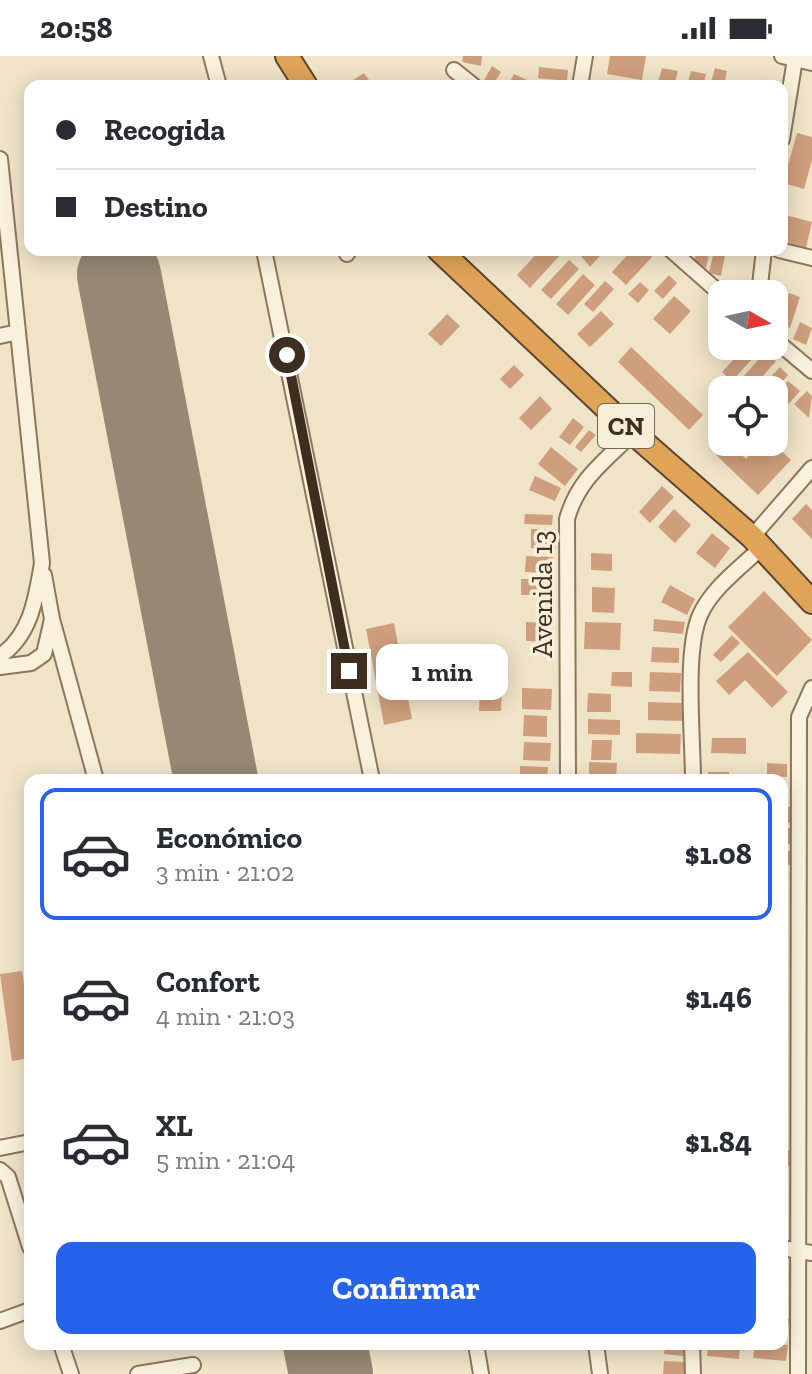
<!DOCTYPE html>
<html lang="es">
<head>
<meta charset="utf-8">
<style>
	:root { --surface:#fff; --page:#f2f2f3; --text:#2b2b33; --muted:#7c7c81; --line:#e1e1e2; --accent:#2563eb }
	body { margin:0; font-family:"Zilla Slab",serif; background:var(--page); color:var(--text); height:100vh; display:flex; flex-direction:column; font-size:30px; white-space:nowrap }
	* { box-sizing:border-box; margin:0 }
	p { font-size:26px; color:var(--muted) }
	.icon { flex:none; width:44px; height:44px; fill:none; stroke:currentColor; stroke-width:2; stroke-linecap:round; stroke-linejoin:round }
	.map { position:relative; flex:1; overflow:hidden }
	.drawer { position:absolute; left:24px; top:718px; width:764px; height:576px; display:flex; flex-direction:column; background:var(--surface); border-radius:16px; box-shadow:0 4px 20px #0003 }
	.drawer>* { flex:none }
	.top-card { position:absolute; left:24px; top:24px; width:764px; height:176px; border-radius:16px; box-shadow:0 4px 20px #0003; display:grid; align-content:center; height:176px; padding:0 32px; background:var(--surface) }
	.needle { width:52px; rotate:99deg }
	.fabs { position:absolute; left:708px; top:224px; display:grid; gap:16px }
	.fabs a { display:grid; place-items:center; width:80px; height:80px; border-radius:16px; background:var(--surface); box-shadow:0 4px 20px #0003; font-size:40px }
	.end { position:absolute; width:36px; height:36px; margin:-18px; border:10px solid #3d2e20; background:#fff; box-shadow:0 0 0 4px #fff }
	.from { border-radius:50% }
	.bubble { position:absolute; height:56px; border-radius:16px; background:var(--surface); box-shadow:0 4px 20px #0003; font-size:26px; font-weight:700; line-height:56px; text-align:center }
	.top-card b { display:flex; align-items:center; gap:28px; height:76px; font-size:30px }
	.top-card b+b { border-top:2px solid var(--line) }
	.top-card i { width:20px; height:20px; background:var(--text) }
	ul { padding:14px 0 0; list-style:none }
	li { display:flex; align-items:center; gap:24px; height:132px; margin:0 16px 12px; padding:0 16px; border:4px solid transparent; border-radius:16px }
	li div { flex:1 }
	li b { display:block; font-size:30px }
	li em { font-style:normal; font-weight:700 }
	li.selected { border-color:var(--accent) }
	li>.icon { width:72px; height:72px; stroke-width:1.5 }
	.action { display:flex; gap:16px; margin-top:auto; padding:16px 32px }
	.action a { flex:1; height:92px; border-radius:16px; background:var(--accent); color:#fff; font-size:32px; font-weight:700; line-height:92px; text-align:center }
	.status { display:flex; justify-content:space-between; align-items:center; height:56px; padding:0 40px; background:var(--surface); direction:ltr }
	.status svg { height:22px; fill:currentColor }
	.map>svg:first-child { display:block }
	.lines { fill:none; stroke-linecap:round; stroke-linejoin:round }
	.runway { stroke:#968974; stroke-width:84 }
	.building { fill:#cf9f7d }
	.minor-casing { stroke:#8d765c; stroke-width:18 }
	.highway-casing { stroke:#5b4430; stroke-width:26 }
	.minor { stroke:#faf1dc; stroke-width:14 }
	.highway { stroke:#e0a458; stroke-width:22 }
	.route { stroke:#3d2e20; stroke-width:10 }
	.labels { text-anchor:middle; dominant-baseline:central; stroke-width:7; stroke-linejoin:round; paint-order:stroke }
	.shield { fill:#f7eed8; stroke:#756857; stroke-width:2 }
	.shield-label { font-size:26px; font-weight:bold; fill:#3d2e20 }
	.street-label { font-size:28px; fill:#3d2e20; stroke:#f7eed8 }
</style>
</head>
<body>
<div class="status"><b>20:58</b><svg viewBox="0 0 49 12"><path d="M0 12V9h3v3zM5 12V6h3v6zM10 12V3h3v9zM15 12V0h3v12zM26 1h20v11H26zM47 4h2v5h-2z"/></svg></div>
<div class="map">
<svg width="812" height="1318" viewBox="0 0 812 1318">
	<rect width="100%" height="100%" fill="#f0e4c8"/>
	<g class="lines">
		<!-- runway -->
		<path class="runway" d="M 119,219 L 216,724
			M 325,1288 L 331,1318"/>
	</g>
	<!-- building -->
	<path class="building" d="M 463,0 L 482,0 L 481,10 L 462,6 Z
		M 610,0 L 646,0 L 642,24 L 607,18 Z
		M 492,10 L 501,16 L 492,30 L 486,30 L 482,28 Z
		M 539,11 L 568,14 L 567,25 L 538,22 Z
		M 662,12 L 678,15 L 674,30 L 657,30 Z
		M 715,12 L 727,15 L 724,30 L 710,30 Z
		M 691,15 L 706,18 L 703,30 L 687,30 Z
		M 364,17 L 373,30 L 344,30 Z
		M 514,18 L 527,24 L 524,30 L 508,30 Z
		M 797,77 L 812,81 L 812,104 L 804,133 L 783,127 Z
		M 782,158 L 812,166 L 805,196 L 782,190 Z
		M 540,194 L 563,196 L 530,232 L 517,219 Z
		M 576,194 L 605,194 L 590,211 Z
		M 632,194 L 644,194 L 652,201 L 626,229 L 612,216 Z
		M 697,194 L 710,194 L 706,212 L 693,210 Z
		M 714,194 L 726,194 L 721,220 L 709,217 Z
		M 569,204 L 579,213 L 551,243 L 541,234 Z
		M 583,218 L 595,229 L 568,259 L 556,248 Z
		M 669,219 L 677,227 L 663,243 L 654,235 Z
		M 605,225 L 614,233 L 593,256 L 584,248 Z
		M 640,226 L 649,234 L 638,247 L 628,238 Z
		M 789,237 L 800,241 L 790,272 L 778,268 Z
		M 674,240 L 691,255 L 670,278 L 653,263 Z
		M 601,255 L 614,268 L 590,291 L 577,278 Z
		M 447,258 L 460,270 L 441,290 L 428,278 Z
		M 800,266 L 812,272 L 806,289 L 793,283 Z
		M 722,290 L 740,290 L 727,302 L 718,293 Z
		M 631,291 L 703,359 L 689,374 L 618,306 Z
		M 744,292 L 754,301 L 732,325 L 722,316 Z
		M 765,296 L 776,305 L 754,330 L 743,321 Z
		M 514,309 L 524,319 L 510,333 L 500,323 Z
		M 780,311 L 788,319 L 775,334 L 771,334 L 764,328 Z
		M 788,325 L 800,335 L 784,353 L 774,341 Z
		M 807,335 L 812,340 L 809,362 L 794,348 Z
		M 540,340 L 552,353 L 531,374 L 519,362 Z
		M 573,362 L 584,371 L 570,389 L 559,381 Z
		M 589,374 L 596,379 L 581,396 L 575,391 Z
		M 728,386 L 746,403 L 757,391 L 760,393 L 772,386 L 791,404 L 758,439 L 716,399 Z
		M 551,391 L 578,413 L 565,430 L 538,408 Z
		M 535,420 L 561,432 L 555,445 L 529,434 Z
		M 662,430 L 674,441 L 650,467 L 639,456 Z
		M 806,448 L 812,454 L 812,483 L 792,463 Z
		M 674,453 L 691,469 L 675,487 L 658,471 Z
		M 525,458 L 553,459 L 552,469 L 524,468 Z
		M 531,473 L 556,473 L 556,493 L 531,492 Z
		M 712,477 L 730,492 L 715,512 L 696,497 Z
		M 591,497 L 612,498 L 612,515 L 591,514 Z
		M 526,500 L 553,501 L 552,517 L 525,516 Z
		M 521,523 L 549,523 L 548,539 L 521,539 Z
		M 670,529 L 695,543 L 687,559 L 661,546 Z
		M 592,531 L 615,532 L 614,557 L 592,556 Z
		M 764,535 L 812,584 L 777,620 L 728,571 Z
		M 654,563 L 685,566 L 683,578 L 653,575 Z
		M 526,566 L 550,567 L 550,586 L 526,585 Z
		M 585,566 L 621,567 L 620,594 L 584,593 Z
		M 394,567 L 412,663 L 384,669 L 366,573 Z
		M 732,579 L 740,587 L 721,606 L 713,599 Z
		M 652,591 L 679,592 L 679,607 L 651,606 Z
		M 748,596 L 788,636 L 772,652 L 745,624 L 729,639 L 716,625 Z
		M 612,616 L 632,616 L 632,631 L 611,630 Z
		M 650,616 L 681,617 L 680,636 L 649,635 Z
		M 480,631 L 502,631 L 501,655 L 479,655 Z
		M 522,632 L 552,633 L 551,654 L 522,653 Z
		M 588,637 L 611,638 L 611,656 L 587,656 Z
		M 648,646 L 682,647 L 682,665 L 648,664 Z
		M 524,659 L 547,660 L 547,681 L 523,680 Z
		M 588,663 L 620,664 L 620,679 L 588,678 Z
		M 636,677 L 681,678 L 680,698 L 636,697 Z
		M 712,682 L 746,682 L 746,698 L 711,697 Z
		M 592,684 L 612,684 L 611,704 L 591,704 Z
		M 524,686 L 551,687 L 550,705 L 523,704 Z
		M 589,706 L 617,707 L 616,724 L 589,724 Z
		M 767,707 L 787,708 L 787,721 L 767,720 Z
		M 520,710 L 548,711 L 547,724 L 520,724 Z
		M 708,716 L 729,716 L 729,724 L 708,724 Z
		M 782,751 L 792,751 L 791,767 L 782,767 Z
		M 782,772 L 792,772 L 791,788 L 782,787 Z
		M 782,795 L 791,795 L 791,809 L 782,808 Z
		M 22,915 L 30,968 L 30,1002 L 12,1005 L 0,918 Z
		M 782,1048 L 786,1048 L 786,1077 L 782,1077 Z
		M 782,1094 L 791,1095 L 790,1110 L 782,1110 Z
		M 782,1262 L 789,1263 L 787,1280 L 782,1280 Z
		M 606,1288 L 638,1288 L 638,1294 L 606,1291 Z
		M 665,1288 L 684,1289 L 683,1300 L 664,1298 Z
		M 708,1288 L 740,1288 L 739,1303 L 707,1300 Z
		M 755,1288 L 788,1289 L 786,1305 L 753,1302 Z
		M 664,1305 L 685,1306 L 684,1318 L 663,1318 Z"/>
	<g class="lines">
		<defs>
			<path id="minor" d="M 211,0 L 219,30
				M 782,0 L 812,7
				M 454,14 L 474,30
				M 580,30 L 585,0
				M 782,83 L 795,3
				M 0,103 L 42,507 C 36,542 31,579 0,600
				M 264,194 L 372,724
				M 671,194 L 722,239
				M 779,194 L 812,202
				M 347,198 L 349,194
				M 759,238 L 764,194
				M 0,280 L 18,276
				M 774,283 L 812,315
				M 752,481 L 812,412
				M 52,563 L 96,724
				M 0,611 L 31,607 L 44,598 L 52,563 L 44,519
				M 568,724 L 567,463 C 578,423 605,405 633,377
				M 693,724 C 693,682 684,595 700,559 C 712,532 741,511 762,491
				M 0,1092 L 30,1086
				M 0,1114 L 8,1121 L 30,1191
				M 782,1192 L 812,1197
				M 0,1265 L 30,1254
				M 61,1288 L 71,1318
				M 476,1288 L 481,1318
				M 596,1288 L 600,1318
				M 692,1288 L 693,1318
				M 138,1318 L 193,1309
				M 798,1318 L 799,661 L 812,632"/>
			<path id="highway" d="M 287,0 L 306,30
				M 439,194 L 633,377 L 752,481 L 812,546"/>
		</defs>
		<!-- minor casing -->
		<use href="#minor" class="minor-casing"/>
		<!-- highway casing -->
		<use href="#highway" class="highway-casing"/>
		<!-- minor -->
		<use href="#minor" class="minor"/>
		<!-- highway -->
		<use href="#highway" class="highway"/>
	</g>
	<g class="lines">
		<!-- route -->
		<path class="route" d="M 287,299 L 349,615"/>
	</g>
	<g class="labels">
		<!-- shield labels -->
		<rect class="shield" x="598" y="348" width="56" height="44" rx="6"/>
		<g class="shield-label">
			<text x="626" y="370">CN</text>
		</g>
		<!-- street labels -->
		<g class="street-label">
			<text transform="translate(542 538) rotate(-90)">Avenida 13</text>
		</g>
	</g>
</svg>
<div class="fabs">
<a><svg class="needle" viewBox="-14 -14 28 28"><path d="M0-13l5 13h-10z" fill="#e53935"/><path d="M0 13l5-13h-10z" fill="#7c7c81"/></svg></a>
<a><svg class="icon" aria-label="locate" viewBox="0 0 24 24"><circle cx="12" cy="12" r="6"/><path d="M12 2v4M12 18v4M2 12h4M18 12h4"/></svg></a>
</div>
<i class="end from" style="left:287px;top:299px"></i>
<i class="end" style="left:349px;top:615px"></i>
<div class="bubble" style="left:376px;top:588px;width:132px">1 min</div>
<div class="top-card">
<b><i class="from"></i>Recogida</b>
<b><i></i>Destino</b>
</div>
<section class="drawer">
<ul>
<li class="selected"><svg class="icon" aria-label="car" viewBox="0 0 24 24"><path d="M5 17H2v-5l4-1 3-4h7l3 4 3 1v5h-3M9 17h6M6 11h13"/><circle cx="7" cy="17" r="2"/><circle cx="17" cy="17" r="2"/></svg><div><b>Económico</b><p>3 min · 21:02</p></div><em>$1.08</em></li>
<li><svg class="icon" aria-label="car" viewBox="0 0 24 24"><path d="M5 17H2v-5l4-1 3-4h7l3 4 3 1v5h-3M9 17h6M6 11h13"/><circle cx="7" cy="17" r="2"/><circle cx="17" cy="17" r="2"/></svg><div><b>Confort</b><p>4 min · 21:03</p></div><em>$1.46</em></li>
<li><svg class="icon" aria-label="car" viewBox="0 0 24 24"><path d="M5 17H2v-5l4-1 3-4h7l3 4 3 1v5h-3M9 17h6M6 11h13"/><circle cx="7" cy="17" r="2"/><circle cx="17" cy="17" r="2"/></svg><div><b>XL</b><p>5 min · 21:04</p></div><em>$1.84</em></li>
</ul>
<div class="action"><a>Confirmar</a></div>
</section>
</div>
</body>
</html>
